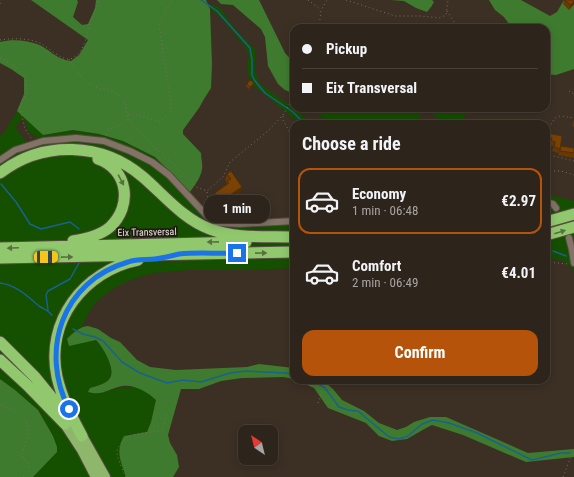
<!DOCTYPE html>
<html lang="en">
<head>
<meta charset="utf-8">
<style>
	:root { --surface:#2d241b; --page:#352c24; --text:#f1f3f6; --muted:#a7a4a3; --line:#48413a; --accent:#b45309 }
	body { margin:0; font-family:"Roboto Condensed",sans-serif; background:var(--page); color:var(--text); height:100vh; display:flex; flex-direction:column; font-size:15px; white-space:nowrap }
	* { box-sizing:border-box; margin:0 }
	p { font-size:13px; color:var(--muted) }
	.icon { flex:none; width:22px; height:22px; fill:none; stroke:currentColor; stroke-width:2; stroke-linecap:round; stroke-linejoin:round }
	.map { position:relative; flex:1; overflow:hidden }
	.drawer { position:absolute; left:290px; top:120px; width:260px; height:264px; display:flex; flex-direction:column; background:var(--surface); border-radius:12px; box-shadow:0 2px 10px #0003,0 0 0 1px var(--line) }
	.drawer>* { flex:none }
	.banner { position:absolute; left:290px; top:24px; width:260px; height:88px; border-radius:12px; box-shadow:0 2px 10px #0003,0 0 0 1px var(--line); display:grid; align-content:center; height:88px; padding:0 12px; background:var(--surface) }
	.needle { width:26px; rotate:325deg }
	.fabs { position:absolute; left:238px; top:425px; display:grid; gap:8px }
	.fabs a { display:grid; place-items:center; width:40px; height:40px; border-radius:8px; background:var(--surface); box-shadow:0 2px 10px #0003,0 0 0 1px var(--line); font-size:20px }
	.end { position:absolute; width:18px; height:18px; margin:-9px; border:5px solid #1a73e8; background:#fff; box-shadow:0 0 0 2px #fff }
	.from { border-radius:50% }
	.bubble { position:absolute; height:28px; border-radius:12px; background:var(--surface); box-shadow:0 2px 10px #0003,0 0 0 1px var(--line); font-size:13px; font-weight:700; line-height:28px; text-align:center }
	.car { position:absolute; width:12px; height:24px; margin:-12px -6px; border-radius:5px; box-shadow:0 0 3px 1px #0007; background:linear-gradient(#f5c518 24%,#345 0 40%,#f5c518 0 76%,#345 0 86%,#f5c518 0) }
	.banner b { display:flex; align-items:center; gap:14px; height:38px; font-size:15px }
	.banner b+b { border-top:1px solid var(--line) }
	.banner i { width:10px; height:10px; background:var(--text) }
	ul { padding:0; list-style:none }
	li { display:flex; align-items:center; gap:12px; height:66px; margin:0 8px 6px; padding:0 4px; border:2px solid transparent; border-radius:12px }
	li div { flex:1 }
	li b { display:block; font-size:15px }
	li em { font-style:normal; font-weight:700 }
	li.selected { border-color:var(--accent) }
	li>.icon { width:36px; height:36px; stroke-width:1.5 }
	h2 { padding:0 12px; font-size:18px; line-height:48px }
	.cta { display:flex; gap:8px; margin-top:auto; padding:8px 12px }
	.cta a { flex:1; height:46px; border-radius:12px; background:var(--accent); color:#fff; font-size:16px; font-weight:700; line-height:46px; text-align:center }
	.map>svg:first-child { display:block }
	.green { fill:#154f00; fill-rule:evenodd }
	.forest { fill:#3f7b2f }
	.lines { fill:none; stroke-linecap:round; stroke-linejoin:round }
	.stream { stroke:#186290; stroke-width:1.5 }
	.minor-casing { stroke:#564c42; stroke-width:8 }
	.trunk-casing { stroke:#564c42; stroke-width:12 }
	.motorway-casing { stroke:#564c42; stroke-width:13 }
	.path { stroke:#786e63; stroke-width:1; stroke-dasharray:1 3; stroke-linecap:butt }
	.minor { stroke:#827366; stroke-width:6 }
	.trunk { stroke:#8eb76c; stroke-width:10 }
	.motorway { stroke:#91c86e; stroke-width:11 }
	.wall { fill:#693904 }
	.shaded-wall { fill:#552e04 }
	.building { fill:#7a4205; stroke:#552e04 }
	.oneway { fill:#587041 }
	.route { stroke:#1a73e8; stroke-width:5 }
	.labels { text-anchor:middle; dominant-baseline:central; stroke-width:3.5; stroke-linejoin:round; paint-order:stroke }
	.street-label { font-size:10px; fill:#e7dfd7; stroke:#1f1914 }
</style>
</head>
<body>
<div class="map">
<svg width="574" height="477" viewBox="0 0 574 477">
	<rect width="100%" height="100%" fill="#3c3024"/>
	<!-- green -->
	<path class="green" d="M 208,4 L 217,6 L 222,10 L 235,29 L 255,49 L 255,70 L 259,83 L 297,111 L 312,124 L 301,124 L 254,86 L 248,75 L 247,66 L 249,56 L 246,48 L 221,18 L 210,9 Z
		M 311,108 L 421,108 L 420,116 L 415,124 L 328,124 L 326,120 Z
		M 428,108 L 469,108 L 464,117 L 463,124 L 442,124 Z
		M 17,111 L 43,135 L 73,130 L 99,134 L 123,141 L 155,157 L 213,216 C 238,226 268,220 294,219 L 294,268 L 248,270 L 190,270 L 153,273 L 130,280 L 114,288 L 96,302 L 89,312 L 82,327 L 74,332 L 87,342 L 96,340 C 106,350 114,365 110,379 L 105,383 L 90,388 L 97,394 C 121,388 136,379 156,400 L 151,422 L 147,432 L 124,436 L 125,473 L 126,477 L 33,477 L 35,476 L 53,436 L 38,410 L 15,390 L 0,379 L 0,137 L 6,130 ZM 21,120 L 25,120 L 28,131 L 39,140 L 27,143 L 15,127 Z
		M 546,194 L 574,201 L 574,271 C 565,260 561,258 546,259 Z"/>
	<!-- forest -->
	<path class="forest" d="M 31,0 L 77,0 L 78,2 L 73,17 L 82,25 L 88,24 L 95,8 L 96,0 L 206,0 L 210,9 L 212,64 L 211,88 L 204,99 L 199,108 L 183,130 L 183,134 L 201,153 C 201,158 203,165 202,169 C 201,177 195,185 190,192 L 155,157 L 123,141 L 99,134 L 73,130 L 43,135 L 17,111 L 24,94 L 24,78 L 11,69 L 0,63 L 0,42 C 12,39 25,40 37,44 C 50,49 55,59 71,61 L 79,55 L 88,40 Z
		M 217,0 L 259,0 L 285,53 L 294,63 L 294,94 L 285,90 L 278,84 L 268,66 L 265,37 L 261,29 L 233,5 L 221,4 Z
		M 391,0 L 432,0 L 434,2 L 431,7 L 427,12 L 416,8 L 404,1 Z
		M 489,0 L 521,0 L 550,16 L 557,12 L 564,0 L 574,0 L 574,69 L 556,75 L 546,74 L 546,63 L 551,58 L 551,56 L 546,53 L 546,28 L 512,28 L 504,17 L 495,10 Z
		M 88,326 L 98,329 L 111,338 L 120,342 L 137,360 L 150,367 L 176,370 L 247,367 L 259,364 L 294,368 L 294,379 L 283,377 L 242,378 L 221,381 L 199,389 L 181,389 L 168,435 L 170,443 L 177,455 L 179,467 L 173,477 L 126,477 C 121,461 115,452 124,436 L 147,432 L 151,422 L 156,400 C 148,392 134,384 122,386 C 108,389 103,396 88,392 L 90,388 C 96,386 107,384 110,378 C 116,369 103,347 96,340 L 69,346 L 67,339 C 73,333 79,327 88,326 Z
		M 0,379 L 15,390 L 38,410 L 53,436 L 57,447 L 57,452 L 33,477 L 0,477 Z
		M 296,380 L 322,380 L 333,389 L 342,400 L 364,411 L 379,423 L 397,430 L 406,427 L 414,422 L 430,417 L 446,417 L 528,453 L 574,449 L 574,457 L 526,462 L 463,435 L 432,425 L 426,428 L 407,439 L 392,441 L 379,436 L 366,423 L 328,408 L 314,388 Z"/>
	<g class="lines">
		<!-- stream -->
		<path class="stream" d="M 201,0 L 217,11 L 250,48 L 252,60 L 252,75 L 255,81 L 265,93 L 293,112 L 305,124
			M 1,184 L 16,202 L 30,224 L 41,229 L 70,222 L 79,229
			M 553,251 L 566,256
			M 0,283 C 16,285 27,296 39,306 C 44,309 48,310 52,315
			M 48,310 L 46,295 L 48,291 L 70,279 L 79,263
			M 73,329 L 83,334 L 95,337 L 103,341 L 122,362 L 140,373 L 167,383 L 183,380 L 201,382 L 230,373 L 246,371 L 286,373 L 294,375
			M 311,380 L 325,388 L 339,407 L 348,410 L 358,411 L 389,437 L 399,439 L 408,436 L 422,424 L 433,420 L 449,423 L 477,433 L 532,460 L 561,453 L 570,453"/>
		<defs>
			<path id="minor" d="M 0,160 L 15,150 L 43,141 L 76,138 L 104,141 L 130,151 L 152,162 L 169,175 L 207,216 L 217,223 L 240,224 L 294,221
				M 546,202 L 553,204 L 556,208
				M 569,238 L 572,250 L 574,263"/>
			<path id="trunk" d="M 65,424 L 82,450 L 96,477
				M 82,436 L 105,477"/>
			<path id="motorway" d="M 0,173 C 43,140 102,142 143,177 C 164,195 183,219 210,229 C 236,239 266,236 294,237
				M 546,222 L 574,214
				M 546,235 L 574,227
				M 73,241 C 85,239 101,235 110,227 C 133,206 128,169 98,159
				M 0,248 L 246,242
				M 0,258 L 294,252
				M 0,342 L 35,377 L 66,415
				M 0,360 L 27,385 L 65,424
				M 82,436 C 72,417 62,399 57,377 C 45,321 84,271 138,260"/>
		</defs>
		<!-- minor casing -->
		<use href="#minor" class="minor-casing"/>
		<!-- trunk casing -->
		<use href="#trunk" class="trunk-casing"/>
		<!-- motorway casing -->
		<use href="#motorway" class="motorway-casing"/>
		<!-- path -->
		<path class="path" d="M 308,0 L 320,9
			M 346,0 L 395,16 L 421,16 L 439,18 L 446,15 L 448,0
			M 0,4 L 1,0
			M 447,11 L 458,28
			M 319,28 L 321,10 L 327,0
			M 0,40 C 13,38 27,38 40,43 C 48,47 61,60 69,59 C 84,57 88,31 91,20 C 94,13 97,7 99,0
			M 0,58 L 15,66 L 26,77 L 27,91 L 20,108 L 25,129 L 31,138
			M 69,59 L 78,73 L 87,83 L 98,88 L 113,91 L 125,101 L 128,118 L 134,126 L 147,140 L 183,173 L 196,187 L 207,191 L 223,177 L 230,162 L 268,131 L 283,115 L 294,97
			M 569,91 L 574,94
			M 128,115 L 134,114 L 160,122 L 172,110 L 159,23 L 172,0
			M 283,116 L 283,120 L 294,140
			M 546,131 C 559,114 552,115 574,118
			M 106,135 L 108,130 L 121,125 L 128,119
			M 546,154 L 574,161
			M 554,171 L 561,171 L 574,175
			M 207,192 C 207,204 214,211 226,211
			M 227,206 L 226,211 L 228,218
			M 546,262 L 568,264
			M 318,403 L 322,393 L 319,380
			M 0,405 C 17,411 33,418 27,440 C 25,445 22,450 22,455 L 29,466 L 29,471 L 23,477
			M 126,477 C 123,470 118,461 117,453 C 117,450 118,448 120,445 C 130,430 148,434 163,430 L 167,412
			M 563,477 L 570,459 L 574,453"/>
		<!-- minor -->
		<use href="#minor" class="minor"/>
		<!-- trunk -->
		<use href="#trunk" class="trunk"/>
		<!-- motorway -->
		<use href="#motorway" class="motorway"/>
	</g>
	<!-- wall -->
	<path class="wall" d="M 564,0 L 574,4 L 569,10 L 563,4 Z
		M 247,84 L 253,85 L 249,89 L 246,86 Z
		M 574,120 L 574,127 L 572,126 Z
		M 547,133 L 562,136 L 560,149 L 558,153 L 552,151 L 554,146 L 549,145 L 550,143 L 546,142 L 546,136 Z
		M 561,146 L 574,148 L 574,158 L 558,155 Z
		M 227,174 L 240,193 L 219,207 L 213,199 L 215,193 L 226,185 L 227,183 L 225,180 Z"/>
	<!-- shaded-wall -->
	<path class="shaded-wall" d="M 574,1 L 574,4 L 569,10 L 571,5 Z
		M 242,187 L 240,193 L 219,207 L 221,201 Z"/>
	<!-- building -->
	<path class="building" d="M 564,0 L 574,0 L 574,1 L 571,5 Z
		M 250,80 L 254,83 L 250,87 L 247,84 Z
		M 547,133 L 562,136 L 560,149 L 554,147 L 555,142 L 551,141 L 552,138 L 546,137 Z
		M 561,146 L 574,148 L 574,153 L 560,151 Z
		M 231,171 L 242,187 L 221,201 L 215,193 L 229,183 L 227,181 L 231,179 L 227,174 Z"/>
	<!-- one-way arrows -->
	<defs><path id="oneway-solid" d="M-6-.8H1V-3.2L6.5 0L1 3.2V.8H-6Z"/></defs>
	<g class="oneway">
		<use href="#oneway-solid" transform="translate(121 180) rotate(62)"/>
		<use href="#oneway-solid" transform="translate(560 232) rotate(-18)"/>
		<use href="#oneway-solid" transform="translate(213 242) rotate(179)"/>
		<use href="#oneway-solid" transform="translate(13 248) rotate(178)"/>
		<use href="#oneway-solid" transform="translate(261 253) rotate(-1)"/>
		<use href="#oneway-solid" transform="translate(67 257) rotate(-1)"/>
	</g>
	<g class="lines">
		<!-- route -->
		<path class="route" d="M 69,409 C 39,351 62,281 128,262 C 137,259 146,260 155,259 C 163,258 171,256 179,254 C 198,252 218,254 237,253"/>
	</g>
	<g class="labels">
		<!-- street labels -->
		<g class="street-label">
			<text transform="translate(147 232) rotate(-1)">Eix Transversal</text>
		</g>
	</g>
</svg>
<div class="fabs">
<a><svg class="needle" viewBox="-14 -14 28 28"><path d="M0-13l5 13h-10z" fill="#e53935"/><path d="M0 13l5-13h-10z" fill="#a7a4a3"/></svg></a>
</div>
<i class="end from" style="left:69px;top:409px"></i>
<i class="end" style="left:237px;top:253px"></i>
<div class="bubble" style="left:204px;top:195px;width:66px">1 min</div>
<i class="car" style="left:46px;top:257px;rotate:89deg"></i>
<div class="banner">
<b><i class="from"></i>Pickup</b>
<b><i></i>Eix Transversal</b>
</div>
<section class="drawer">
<h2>Choose a ride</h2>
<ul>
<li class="selected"><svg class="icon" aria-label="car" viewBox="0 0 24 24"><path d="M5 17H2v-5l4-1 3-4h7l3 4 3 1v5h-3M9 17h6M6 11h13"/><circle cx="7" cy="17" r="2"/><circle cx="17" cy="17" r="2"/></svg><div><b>Economy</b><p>1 min · 06:48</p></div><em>€2.97</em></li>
<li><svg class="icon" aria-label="car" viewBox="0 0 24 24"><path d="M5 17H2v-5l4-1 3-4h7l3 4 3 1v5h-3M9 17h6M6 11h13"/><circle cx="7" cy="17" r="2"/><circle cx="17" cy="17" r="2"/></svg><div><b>Comfort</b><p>2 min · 06:49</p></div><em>€4.01</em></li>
</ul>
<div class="cta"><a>Confirm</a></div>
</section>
</div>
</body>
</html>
